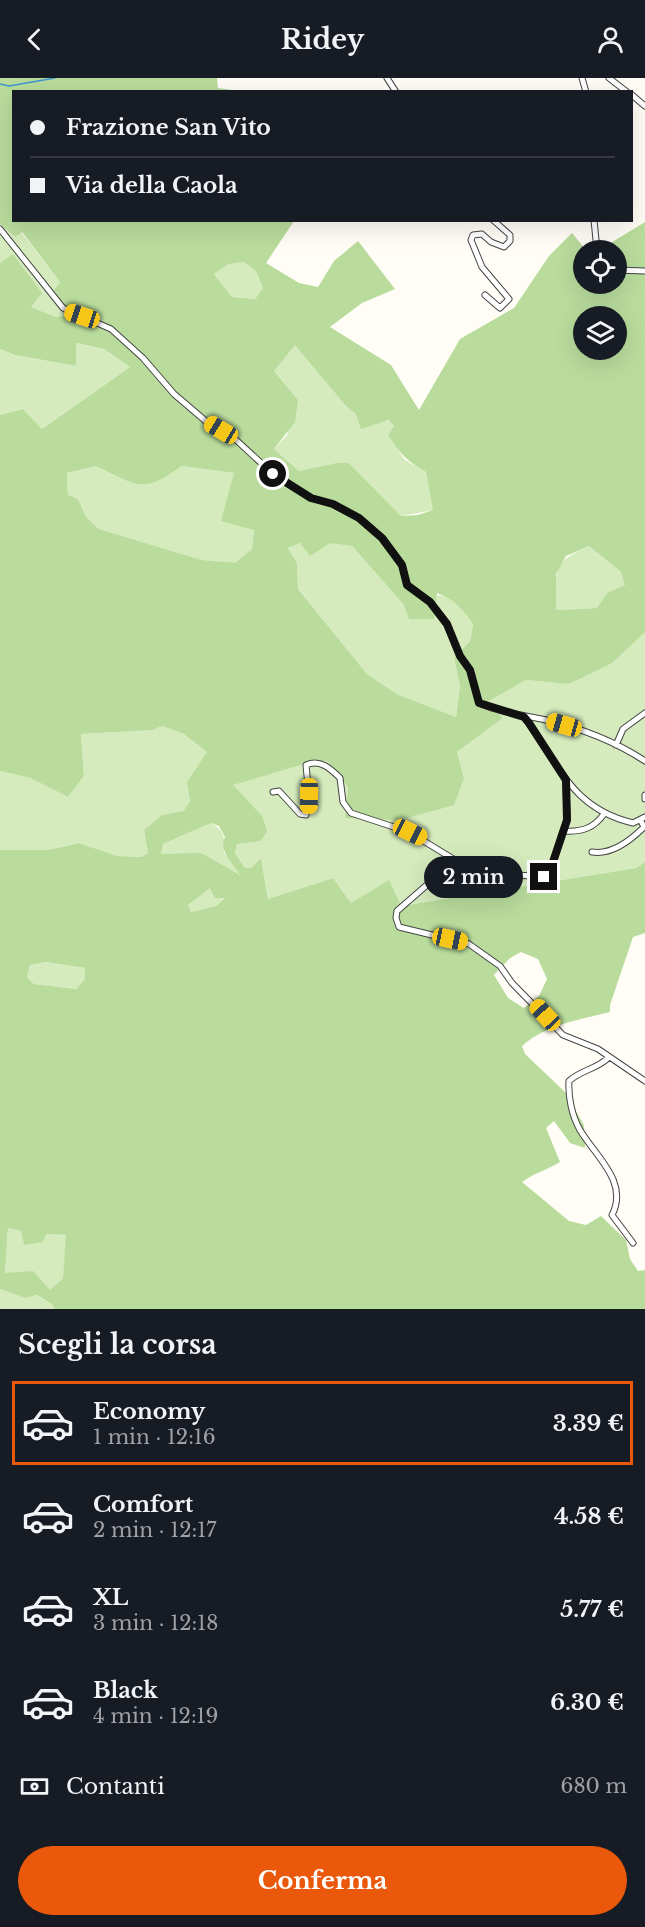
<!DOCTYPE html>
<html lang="it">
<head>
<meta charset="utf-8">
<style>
	:root { --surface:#171b24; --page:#242831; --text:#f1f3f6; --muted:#9ea1a6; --line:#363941; --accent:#ea580c }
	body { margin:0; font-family:"Libre Baskerville",serif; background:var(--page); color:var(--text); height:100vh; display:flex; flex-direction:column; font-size:22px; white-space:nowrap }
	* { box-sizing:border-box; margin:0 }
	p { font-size:20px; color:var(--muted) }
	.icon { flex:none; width:33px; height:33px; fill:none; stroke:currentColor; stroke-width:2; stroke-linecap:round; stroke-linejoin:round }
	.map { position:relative; height:1231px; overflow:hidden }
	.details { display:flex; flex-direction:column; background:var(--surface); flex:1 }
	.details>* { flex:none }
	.top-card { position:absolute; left:12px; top:12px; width:621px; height:132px; border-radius:0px; box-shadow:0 6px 24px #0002; display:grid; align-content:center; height:132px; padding:0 18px; background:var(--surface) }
	.controls { position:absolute; left:573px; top:162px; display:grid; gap:12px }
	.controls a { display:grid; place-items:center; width:54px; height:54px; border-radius:50%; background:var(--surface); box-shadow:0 6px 24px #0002; font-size:30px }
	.end { position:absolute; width:27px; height:27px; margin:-14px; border:8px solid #111; background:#fff; box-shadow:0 0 0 3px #fff }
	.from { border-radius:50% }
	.bubble { position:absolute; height:42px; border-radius:21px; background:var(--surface); box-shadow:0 6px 24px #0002; font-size:20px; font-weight:700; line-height:42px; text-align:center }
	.car { position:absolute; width:18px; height:36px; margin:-18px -9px; border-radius:8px; box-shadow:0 0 4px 2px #0007; background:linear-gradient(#f5c518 24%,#345 0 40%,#f5c518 0 76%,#345 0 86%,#f5c518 0) }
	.top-card b { display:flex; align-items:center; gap:21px; height:57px; font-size:22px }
	.top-card b+b { border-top:2px solid var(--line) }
	.top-card i { width:15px; height:15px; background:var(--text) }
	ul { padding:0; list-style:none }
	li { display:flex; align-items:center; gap:18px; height:84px; margin:0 12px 9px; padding:0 6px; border:3px solid transparent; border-radius:0px }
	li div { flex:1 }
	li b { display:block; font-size:22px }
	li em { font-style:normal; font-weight:700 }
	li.active { border-color:var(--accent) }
	li>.icon { width:54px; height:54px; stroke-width:1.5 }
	h2 { padding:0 18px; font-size:27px; line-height:72px }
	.pay { display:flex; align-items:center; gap:15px; height:66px; padding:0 18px; font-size:22px }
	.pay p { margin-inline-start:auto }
	.button { display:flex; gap:12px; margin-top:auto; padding:12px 18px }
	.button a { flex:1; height:69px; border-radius:36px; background:var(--accent); color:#fff; font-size:24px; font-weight:700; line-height:69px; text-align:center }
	header { display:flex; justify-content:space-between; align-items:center; height:78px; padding:0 18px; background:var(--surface); font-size:27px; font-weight:700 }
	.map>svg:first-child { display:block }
	.green { fill:#d5ebbd }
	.forest { fill:#b9dc9c; fill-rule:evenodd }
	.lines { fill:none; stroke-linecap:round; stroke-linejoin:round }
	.stream { stroke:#3f96cf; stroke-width:1.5 }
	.minor-casing { stroke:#444; stroke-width:7 }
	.minor { stroke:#fff; stroke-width:5 }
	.route { stroke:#111; stroke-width:8 }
</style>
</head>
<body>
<header><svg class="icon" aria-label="back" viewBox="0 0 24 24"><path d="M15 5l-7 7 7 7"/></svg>Ridey<svg class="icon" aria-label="person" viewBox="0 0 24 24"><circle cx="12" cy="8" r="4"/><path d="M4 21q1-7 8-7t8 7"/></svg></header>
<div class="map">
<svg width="645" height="1231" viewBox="0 0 645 1231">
	<rect width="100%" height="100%" fill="#fffdf5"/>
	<!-- green -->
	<path class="green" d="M 0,146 L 15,159 L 21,154 L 60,204 L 53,213 L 64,239 L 56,239 L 31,229 L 13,177 L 0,185 Z
		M 244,184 L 256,193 L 263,210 L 255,221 L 232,219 L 214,196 L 229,186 Z
		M 75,265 L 104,271 L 130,289 L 42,351 L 23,331 L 0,337 L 0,271 L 15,277 L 76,288 Z
		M 295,266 L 346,328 C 361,340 382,335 394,348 L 388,357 L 405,382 L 426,394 L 434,432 L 401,438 L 349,385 L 336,385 L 299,393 L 274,371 L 287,357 L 298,322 L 274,293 Z
		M 96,388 C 138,408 142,417 182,388 L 234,395 L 254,452 L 252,471 L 235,486 L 202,482 L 99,451 L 86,439 L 78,421 L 68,418 L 67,395 Z
		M 330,464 L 352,468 L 404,527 C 441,514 449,510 473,545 L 470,563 L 454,580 L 460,608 L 456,639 L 397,616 L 367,596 L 298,511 L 297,485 L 288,470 L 300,465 Z
		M 589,468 L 621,494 L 626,507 L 607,515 L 597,530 L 556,532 C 556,493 550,485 589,468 Z
		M 645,554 L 645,784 L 636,790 L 401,828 L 351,825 L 333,800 L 268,821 L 261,780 L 251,790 L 245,790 L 235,775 L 237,766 L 261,763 L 233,706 L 311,684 L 327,683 L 348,709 L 345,739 L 464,700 L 457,674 L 503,640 L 486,624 L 526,602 L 570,606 Z
		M 162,648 L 184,656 L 208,674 L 187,704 L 190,724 L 183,733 L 162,737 L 144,752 L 148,775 L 141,779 L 118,778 L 79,765 L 48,772 L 0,772 L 0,693 L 30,700 L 68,719 L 84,698 L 81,656 L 153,652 Z
		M 211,745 C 225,752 225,761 224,775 L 241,797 L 161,776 L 163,766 Z
		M 210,809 L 225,819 L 216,828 L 191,834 L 188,827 Z
		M 46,884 L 85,890 L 85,901 L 76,911 L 34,906 L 27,899 L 30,887 Z
		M 8,1150 L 21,1153 L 24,1167 L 45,1156 L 67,1157 L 63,1200 L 49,1213 L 5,1196 Z
		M 0,1211 L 25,1220 L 36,1217 L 53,1227 L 54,1231 L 0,1231 Z"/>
	<!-- forest -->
	<path class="forest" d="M 0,0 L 217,0 L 218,10 L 240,13 L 14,14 L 14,142 L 294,143 L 266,185 L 299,205 L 318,209 L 334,183 L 358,163 L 395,211 L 362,225 L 330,249 L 391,287 L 419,332 L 460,261 L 514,230 L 549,178 L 572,155 L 586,172 L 584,172 L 584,206 L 616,206 L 616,172 L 599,172 L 645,144 L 645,554 L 612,585 L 569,606 L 526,602 L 487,624 L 503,640 L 457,674 L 464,700 L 454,727 L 400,742 L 345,740 L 348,709 L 327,683 L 311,684 L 233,707 L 262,738 L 267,753 L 261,763 L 237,766 L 235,775 L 245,790 L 251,790 L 261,780 L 268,821 L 333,800 L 351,825 L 389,802 L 401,828 L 636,790 L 645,784 L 645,855 L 633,859 L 610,927 L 610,934 C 579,942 547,946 522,968 L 525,976 L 565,1014 L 584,1047 L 585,1070 L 570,1065 L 554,1043 L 546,1050 L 560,1084 C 547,1092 534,1095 522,1104 L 569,1143 L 586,1147 L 601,1138 L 626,1162 L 630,1181 L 638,1193 L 645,1192 L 645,1231 L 54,1231 L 53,1227 L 37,1217 L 25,1220 L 0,1211 L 0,772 L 48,772 L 79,765 L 118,778 L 141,779 L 148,775 L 144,752 L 162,737 L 183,733 L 190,724 L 187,704 L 207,674 L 184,656 L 162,648 L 153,652 L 81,656 L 84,698 L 68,719 L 30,700 L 0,693 L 0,337 L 23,331 L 42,351 L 130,289 L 104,271 L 76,265 L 76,288 L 15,277 L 0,271 L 0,185 L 13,176 L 42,215 L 31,229 L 56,239 L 64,238 L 53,213 L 60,204 L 22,154 L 15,159 L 0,146 ZM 244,184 L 256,193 L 263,210 L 255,221 L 232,219 L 214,196 L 229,186 ZM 584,238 L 616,238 L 616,272 L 584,272 ZM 295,267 L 346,328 L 356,336 L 361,351 L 388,342 L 394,348 L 388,357 C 399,375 408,384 426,394 L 433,432 L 418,437 L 401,438 L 349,385 L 336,385 L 299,393 L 274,371 L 295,344 L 298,322 L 274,293 ZM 96,388 C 138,408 142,417 182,388 L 234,395 L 221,443 L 254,452 L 252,471 L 235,485 L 202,482 L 99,451 L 86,439 L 78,421 L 68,417 L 67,395 ZM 300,465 L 310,478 L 330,465 L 352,468 L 404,527 L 409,541 L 434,541 L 437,515 C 454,521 463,531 473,546 L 470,563 L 454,580 L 460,608 L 456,639 L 397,616 L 367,596 L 298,511 L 297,485 L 288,470 ZM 589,468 L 621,494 L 625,507 L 607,515 L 597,530 L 556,532 L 556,496 L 566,478 ZM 211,745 L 219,748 L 225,759 C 218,774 233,785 240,797 L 201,775 L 161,776 L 163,766 ZM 210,810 L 215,820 L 225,820 L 216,828 L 191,834 L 188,827 ZM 521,874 L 538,881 L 547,901 L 539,918 L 524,930 L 508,920 L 494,897 L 510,880 ZM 46,884 L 85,890 L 85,901 L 76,911 L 34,906 L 27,899 L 30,887 ZM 8,1150 L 21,1153 L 24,1167 L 43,1164 L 46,1156 L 66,1157 L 63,1200 L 50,1212 L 33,1193 L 5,1195 Z"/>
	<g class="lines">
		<!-- stream -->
		<path class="stream" d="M 0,6 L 9,8 L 55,0"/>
		<defs>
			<path id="minor" d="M 387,0 L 396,14
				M 582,0 L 586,14
				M 609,0 L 627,14
				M 632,17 L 645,28
				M 594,142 L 597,172
				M 0,151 L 63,230 L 111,251 L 143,280 L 174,316 L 208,345 L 234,360 L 273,396 L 311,420 L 332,426 L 359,440 L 382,460 L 402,487 L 407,507 L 430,524 L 447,547 L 460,578 L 470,592 L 479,625 C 501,635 523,637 546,642 C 580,650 616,664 645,683
				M 616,192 L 645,193
				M 485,217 L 500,230 L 509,221 L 482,189 L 471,162 L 473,157 L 482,156 L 491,164 L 504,169 L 510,163 L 510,157 L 493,142
				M 524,639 C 559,685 570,730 633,745 L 645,739
				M 616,667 L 623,651 L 645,635
				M 566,702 L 567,742 L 549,796 L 544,799 L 503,796 L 428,806 L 397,833 L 396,840 L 399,849 L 469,866 L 500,888 L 512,905 L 563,957 L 598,971 L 645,1003
				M 273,714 L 279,713 L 300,736 L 306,737 L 309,718 L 306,687 C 320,681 330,690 340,700 L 343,724 L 351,735 L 409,754 L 473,793 L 479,801
				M 645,717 L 645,721
				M 565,753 C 582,754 594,750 604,736
				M 592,774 C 611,777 631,762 644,749 L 641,743
				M 608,980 C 597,991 581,992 569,1003 C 568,1019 572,1038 580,1052 C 596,1079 629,1104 612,1137 L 633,1165"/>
		</defs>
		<!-- minor casing -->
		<use href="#minor" class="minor-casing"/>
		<!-- minor -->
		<use href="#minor" class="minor"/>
	</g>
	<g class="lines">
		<!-- route -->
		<path class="route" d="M 273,396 L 311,420 L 333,426 L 359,440 L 382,460 L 402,487 L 407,507 L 430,524 L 447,546 L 460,578 L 470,592 L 479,625 L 524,639 L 529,645 L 566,702 L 567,742 L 549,796 L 544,799"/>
	</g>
</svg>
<div class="controls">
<a><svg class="icon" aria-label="locate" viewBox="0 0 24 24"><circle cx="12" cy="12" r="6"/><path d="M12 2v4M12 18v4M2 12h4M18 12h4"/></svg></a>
<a><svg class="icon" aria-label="layers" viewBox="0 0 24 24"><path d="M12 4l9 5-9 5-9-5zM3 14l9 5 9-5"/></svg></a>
</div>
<i class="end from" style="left:273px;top:396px"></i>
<i class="end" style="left:544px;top:799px"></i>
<div class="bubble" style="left:424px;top:778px;width:99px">2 min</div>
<i class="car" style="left:82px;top:238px;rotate:288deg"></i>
<i class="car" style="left:221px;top:352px;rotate:301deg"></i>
<i class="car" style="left:564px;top:647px;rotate:286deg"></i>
<i class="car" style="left:309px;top:718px;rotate:181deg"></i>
<i class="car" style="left:410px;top:754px;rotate:116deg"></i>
<i class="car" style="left:450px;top:861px;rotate:102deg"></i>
<i class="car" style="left:545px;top:937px;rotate:317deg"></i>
<div class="top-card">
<b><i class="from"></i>Frazione San Vito</b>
<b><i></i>Via della Caola</b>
</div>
</div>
<section class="details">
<h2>Scegli la corsa</h2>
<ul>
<li class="active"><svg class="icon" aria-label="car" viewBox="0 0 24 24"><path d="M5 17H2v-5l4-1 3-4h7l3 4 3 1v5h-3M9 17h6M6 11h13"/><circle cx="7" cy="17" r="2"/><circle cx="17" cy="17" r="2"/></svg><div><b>Economy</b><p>1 min · 12:16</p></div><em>3.39 €</em></li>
<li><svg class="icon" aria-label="car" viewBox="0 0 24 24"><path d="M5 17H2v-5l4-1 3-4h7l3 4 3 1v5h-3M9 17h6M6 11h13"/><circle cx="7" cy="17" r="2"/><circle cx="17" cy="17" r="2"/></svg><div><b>Comfort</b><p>2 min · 12:17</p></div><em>4.58 €</em></li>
<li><svg class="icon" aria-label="car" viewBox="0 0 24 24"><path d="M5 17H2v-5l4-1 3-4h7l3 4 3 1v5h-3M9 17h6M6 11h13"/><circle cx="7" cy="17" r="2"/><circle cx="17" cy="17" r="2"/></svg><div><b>XL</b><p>3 min · 12:18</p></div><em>5.77 €</em></li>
<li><svg class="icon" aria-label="car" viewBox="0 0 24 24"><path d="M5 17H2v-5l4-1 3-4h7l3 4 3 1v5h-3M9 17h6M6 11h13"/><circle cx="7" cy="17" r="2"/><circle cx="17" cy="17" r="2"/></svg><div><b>Black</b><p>4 min · 12:19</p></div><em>6.30 €</em></li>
</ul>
<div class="pay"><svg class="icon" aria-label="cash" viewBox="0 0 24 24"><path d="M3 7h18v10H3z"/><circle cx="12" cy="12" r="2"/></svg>Contanti<p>680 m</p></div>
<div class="button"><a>Conferma</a></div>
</section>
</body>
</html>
